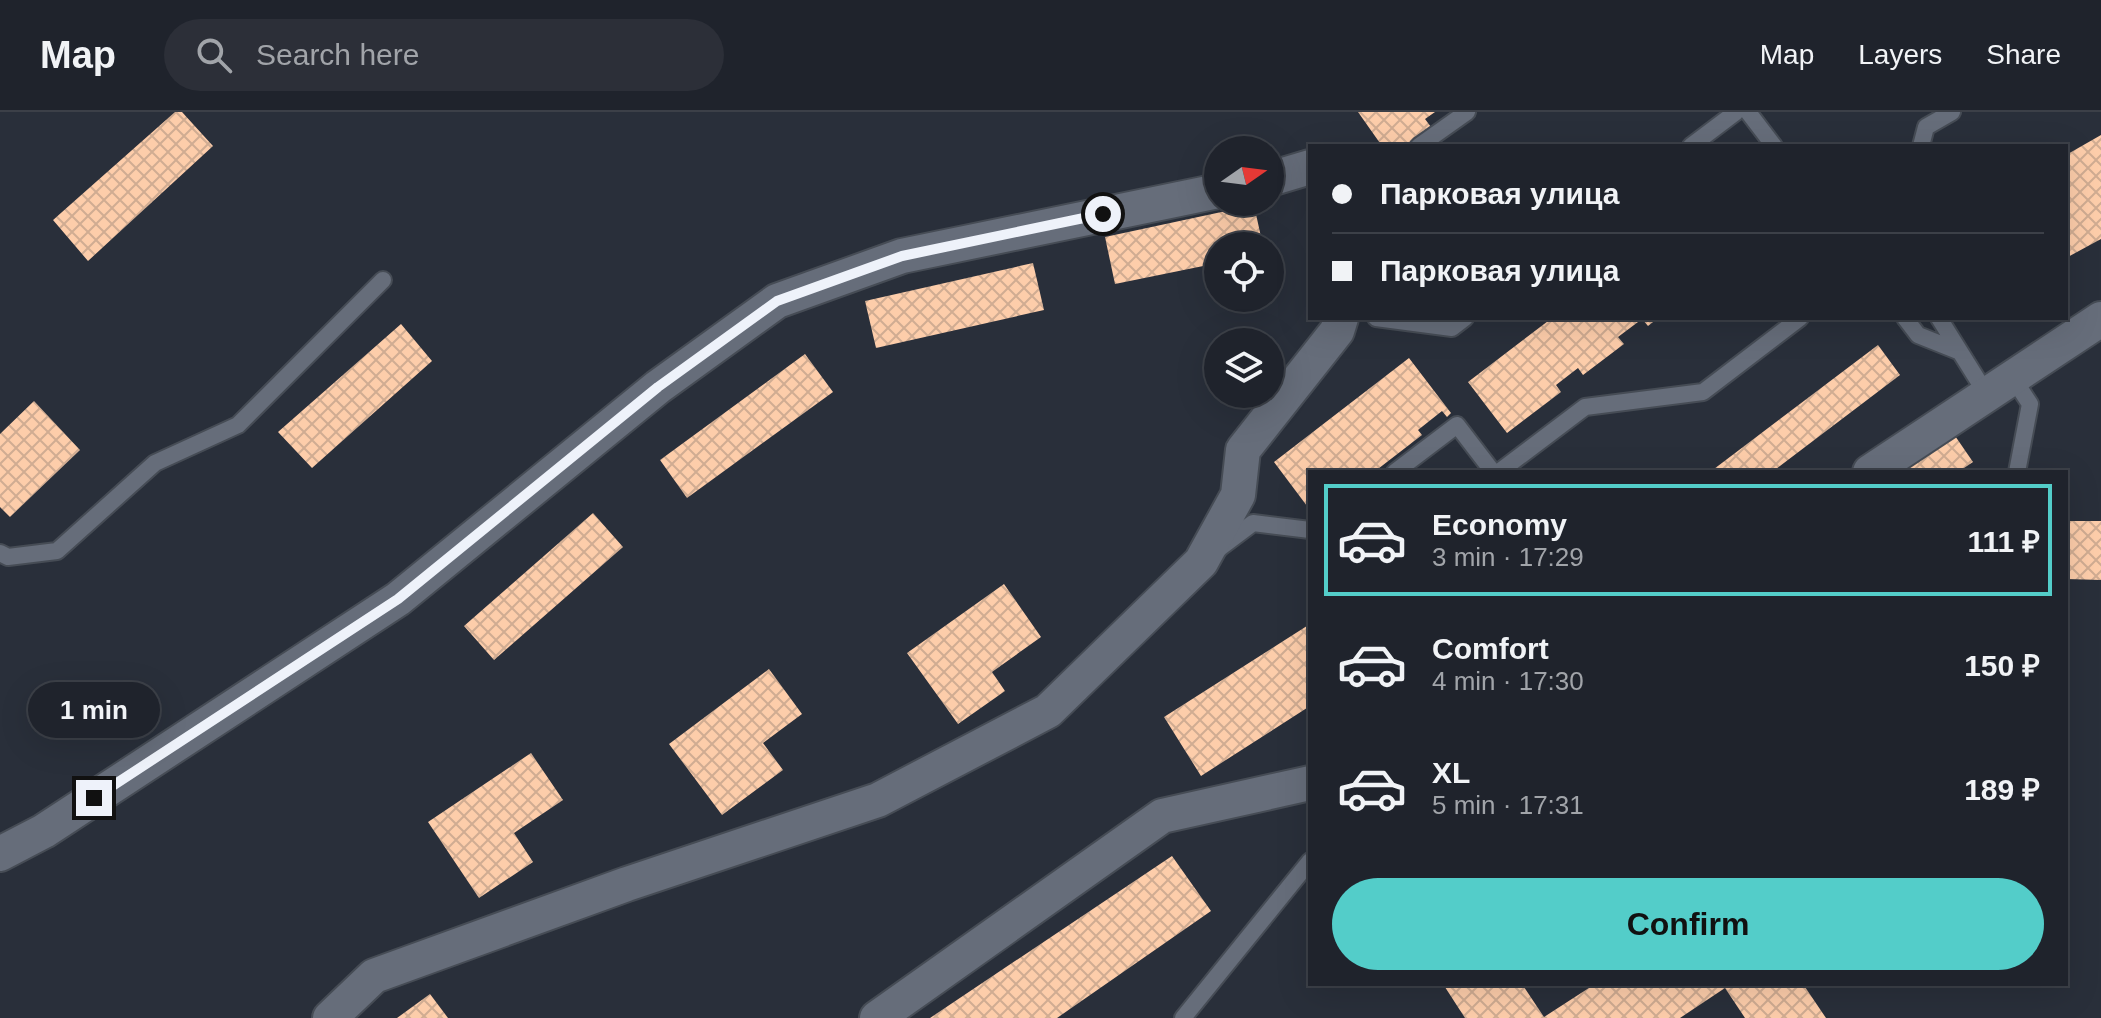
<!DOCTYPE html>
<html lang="en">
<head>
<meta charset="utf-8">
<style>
	:root { --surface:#1f232c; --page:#2c2f38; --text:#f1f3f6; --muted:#a1a4a9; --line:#3c4048; --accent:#53cdc9 }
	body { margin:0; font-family:Arial,sans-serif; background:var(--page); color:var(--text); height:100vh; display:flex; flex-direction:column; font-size:30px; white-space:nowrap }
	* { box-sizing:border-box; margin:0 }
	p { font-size:26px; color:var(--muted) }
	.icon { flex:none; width:44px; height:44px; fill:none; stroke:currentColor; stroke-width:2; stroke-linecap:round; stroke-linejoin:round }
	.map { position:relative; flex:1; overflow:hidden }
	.drawer { position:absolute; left:1308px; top:358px; width:760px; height:516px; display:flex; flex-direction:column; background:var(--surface); border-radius:0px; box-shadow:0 8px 32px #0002,0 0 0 2px var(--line) }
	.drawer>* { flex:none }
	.hud { position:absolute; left:1308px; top:32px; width:760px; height:176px; border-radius:0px; box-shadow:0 8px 32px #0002,0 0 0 2px var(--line); display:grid; align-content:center; height:176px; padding:0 24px; background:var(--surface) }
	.needle { width:52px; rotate:76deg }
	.fabs { position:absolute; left:1204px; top:24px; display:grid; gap:16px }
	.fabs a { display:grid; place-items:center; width:80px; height:80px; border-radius:50%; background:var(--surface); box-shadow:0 8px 32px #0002,0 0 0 2px var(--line); font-size:40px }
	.end { position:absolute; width:36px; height:36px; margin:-18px; border:10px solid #eef2fa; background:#111; box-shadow:0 0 0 4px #111 }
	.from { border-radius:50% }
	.bubble { position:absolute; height:56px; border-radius:28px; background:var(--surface); box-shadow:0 8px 32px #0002,0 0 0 2px var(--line); font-size:26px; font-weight:700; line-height:56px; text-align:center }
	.hud b { display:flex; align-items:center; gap:28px; height:76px; font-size:30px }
	.hud b+b { border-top:2px solid var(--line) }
	.hud i { width:20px; height:20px; background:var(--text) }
	ul { padding:14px 0 0; list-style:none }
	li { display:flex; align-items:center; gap:24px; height:112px; margin:0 16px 12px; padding:0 8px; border:4px solid transparent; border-radius:0px }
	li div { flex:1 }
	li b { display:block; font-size:30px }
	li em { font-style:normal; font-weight:700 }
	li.current { border-color:var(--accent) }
	li>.icon { width:72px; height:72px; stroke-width:1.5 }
	.button { display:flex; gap:16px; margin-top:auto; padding:16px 24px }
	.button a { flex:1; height:92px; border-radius:48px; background:var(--accent); color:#111; font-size:32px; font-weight:700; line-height:92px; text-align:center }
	header { display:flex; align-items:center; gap:48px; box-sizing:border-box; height:112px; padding:0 40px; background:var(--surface); border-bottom:2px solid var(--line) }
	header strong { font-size:38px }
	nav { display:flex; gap:44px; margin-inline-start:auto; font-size:28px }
	.search { width:560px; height:72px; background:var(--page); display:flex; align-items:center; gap:20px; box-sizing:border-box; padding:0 28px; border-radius:44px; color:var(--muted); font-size:30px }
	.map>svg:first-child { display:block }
	.building { fill:url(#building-cross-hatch) }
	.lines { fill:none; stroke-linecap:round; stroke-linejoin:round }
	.service-casing { stroke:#464c55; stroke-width:20 }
	.minor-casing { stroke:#464c55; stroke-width:38 }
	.service { stroke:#666d7a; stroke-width:16 }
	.minor { stroke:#666d7a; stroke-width:34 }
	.route { stroke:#eef2fa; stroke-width:10 }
</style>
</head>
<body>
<header>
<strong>Map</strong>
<div class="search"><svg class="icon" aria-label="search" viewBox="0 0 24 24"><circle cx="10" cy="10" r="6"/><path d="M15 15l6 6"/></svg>Search here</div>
<nav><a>Map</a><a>Layers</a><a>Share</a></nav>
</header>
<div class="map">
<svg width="2101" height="906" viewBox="0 0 2101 906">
	<defs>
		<pattern id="building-cross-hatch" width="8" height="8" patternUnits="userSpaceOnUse" patternTransform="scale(2)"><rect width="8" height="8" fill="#fdcdaa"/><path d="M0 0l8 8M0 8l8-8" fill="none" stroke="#d0ac92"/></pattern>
	</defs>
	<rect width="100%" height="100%" fill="#292f3a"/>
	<!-- building -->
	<path class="building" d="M 175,0 L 182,0 L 213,34 L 88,149 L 53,108 Z
		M 1358,0 L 1435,0 L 1425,7 L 1431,15 L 1404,34 L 1382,34 Z
		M 2101,23 L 2101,127 L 2066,146 L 2066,43 Z
		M 1254,93 L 1263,134 L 1218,134 L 1218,151 L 1115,172 L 1105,125 Z
		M 1033,151 L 1044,198 L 876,236 L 865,189 Z
		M 1552,206 L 1658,206 L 1648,214 L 1642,207 L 1618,225 L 1624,232 L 1583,263 L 1578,256 L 1556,273 L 1561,280 L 1507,321 L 1468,270 Z
		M 401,212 L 432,249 L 312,356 L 278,320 Z
		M 1878,233 L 1900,263 L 1772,360 L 1710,360 Z
		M 805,242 L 833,280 L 687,386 L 660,348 Z
		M 1409,246 L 1451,301 L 1447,305 L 1442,299 L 1418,318 L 1422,323 L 1374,360 L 1310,360 L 1310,398 L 1274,350 Z
		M 34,289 L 80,338 L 10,405 L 0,395 L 0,322 Z
		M 1951,318 L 1973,350 L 1958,360 L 1890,360 Z
		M 593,401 L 623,435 L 494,548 L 464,514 Z
		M 2066,409 L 2101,409 L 2101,468 L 2066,467 Z
		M 1004,472 L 1041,525 L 992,560 L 1005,579 L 958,612 L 907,541 Z
		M 1310,512 L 1310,594 L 1201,664 L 1164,605 Z
		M 769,557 L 802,602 L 763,631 L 783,658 L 722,703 L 669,632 Z
		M 531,641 L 563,688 L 514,721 L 533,750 L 479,786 L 428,710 Z
		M 1172,744 L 1211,799 L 1057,906 L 930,906 Z
		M 1443,872 L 1522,872 L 1544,905 L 1595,872 L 1803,872 L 1826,906 L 1745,906 L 1725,876 L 1680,906 L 1465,906 Z
		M 430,882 L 448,906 L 397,906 Z"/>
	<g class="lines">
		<defs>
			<path id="service" d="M 1748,0 L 1774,34
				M 1419,34 L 1467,0
				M 1691,34 L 1736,0
				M 1921,34 L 1926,15 L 1952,0
				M 1376,206 L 1452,216 L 1465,206
				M 1905,206 L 1918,223 L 1958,239
				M 1939,206 L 1987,283
				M 2013,266 L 2030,292 L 2017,360
				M 1395,360 L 1457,313 L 1493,360
				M 1499,360 L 1585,295 L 1703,280 L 1800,206
				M 1217,438 L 1253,411 L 1310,418
				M 0,441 L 8,445 L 57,439 L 155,351 L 238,313 L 383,168
				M 1183,906 L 1310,749"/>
			<path id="minor" d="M 1270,67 L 1310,55
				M 1870,360 L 2101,207
				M 0,742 L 44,719 L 398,487 L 658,275 L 777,189 L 902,144 L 1218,79
				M 330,906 L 374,864 L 627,772 L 878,688 L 1048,599 L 1201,450 L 1238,383 L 1243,338 L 1337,219 L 1341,206
				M 877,906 L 1162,704 L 1310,671"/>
		</defs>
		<!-- service casing -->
		<use href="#service" class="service-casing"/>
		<!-- minor casing -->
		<use href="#minor" class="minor-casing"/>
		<!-- service -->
		<use href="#service" class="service"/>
		<!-- minor -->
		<use href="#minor" class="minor"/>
	</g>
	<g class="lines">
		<!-- route -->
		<path class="route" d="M 94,686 L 398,487 L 658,275 L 777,189 L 902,144 L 1103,102"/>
	</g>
</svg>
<div class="fabs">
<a><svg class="needle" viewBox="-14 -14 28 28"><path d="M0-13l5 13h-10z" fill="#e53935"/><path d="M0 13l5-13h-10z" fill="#a1a4a9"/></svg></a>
<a><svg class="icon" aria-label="locate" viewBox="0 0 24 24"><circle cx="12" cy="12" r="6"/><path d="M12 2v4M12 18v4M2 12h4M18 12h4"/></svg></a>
<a><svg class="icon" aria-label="layers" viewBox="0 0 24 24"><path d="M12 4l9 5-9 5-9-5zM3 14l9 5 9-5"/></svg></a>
</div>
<i class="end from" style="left:1103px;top:102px"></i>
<i class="end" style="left:94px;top:686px"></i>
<div class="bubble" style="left:28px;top:570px;width:132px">1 min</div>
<div class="hud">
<b><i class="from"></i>Парковая улица</b>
<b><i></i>Парковая улица</b>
</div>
<section class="drawer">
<ul>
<li class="current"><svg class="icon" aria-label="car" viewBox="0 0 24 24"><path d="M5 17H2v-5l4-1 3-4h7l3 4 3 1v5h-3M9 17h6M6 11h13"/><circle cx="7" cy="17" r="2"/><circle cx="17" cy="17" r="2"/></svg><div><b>Economy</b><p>3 min · 17:29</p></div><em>111 ₽</em></li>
<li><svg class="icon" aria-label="car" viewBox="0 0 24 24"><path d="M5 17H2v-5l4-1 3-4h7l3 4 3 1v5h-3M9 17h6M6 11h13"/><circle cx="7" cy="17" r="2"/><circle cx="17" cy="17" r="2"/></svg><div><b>Comfort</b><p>4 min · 17:30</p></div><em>150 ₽</em></li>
<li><svg class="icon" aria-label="car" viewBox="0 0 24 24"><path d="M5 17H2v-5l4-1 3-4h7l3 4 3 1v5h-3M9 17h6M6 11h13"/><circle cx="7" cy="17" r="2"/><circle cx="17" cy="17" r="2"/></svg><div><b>XL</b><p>5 min · 17:31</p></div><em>189 ₽</em></li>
</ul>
<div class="button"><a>Confirm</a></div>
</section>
</div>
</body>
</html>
